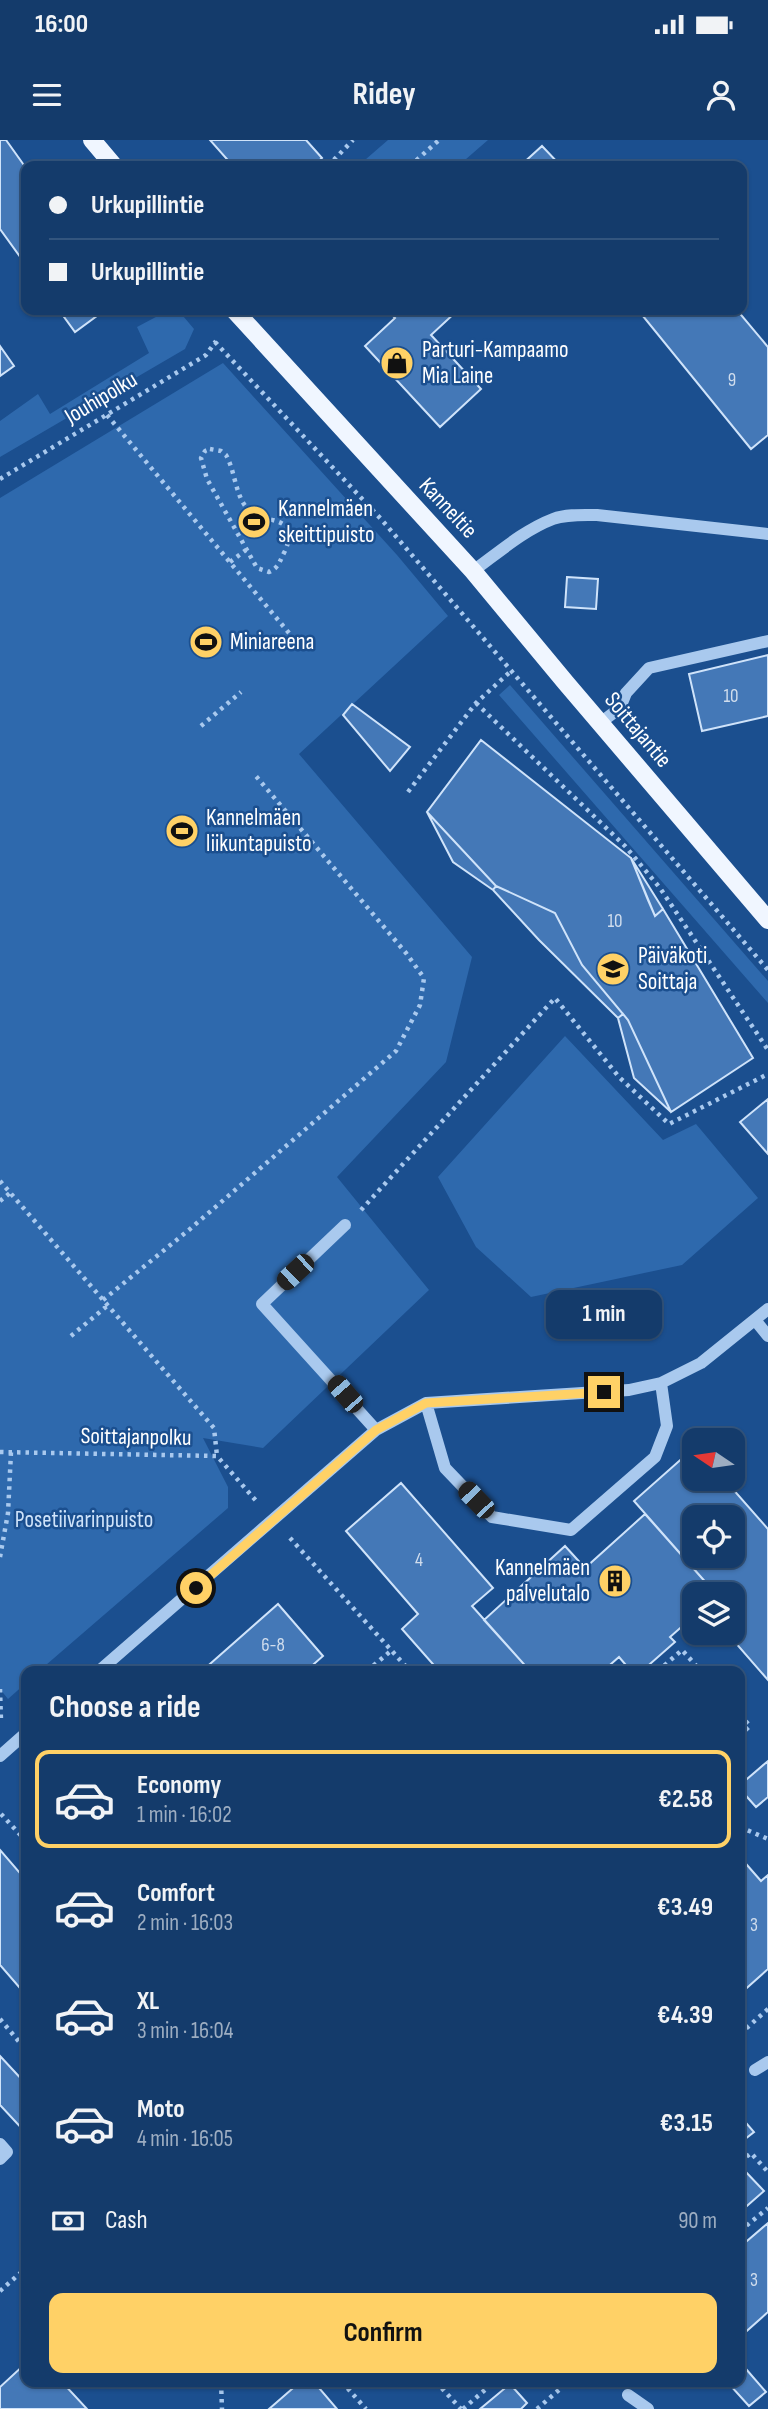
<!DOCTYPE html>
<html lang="en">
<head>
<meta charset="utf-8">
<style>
	:root { --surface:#143b6b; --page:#1d4271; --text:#f1f3f6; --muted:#9dadc1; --line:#33557e; --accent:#ffd166 }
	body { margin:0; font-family:"Sofia Sans Condensed",sans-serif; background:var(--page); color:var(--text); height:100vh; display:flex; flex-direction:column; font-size:26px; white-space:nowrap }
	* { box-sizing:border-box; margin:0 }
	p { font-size:23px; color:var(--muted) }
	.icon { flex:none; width:38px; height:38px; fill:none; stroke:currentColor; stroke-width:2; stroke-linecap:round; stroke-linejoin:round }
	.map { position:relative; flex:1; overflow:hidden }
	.panel { position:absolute; left:21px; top:1526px; width:724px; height:721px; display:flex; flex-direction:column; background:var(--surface); border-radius:14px; box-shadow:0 2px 5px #0004,0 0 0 2px var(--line) }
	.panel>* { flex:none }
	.top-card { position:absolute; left:21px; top:21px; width:726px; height:154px; border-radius:14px; box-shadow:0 2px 5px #0004,0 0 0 2px var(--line); display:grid; align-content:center; height:154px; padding:0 28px; background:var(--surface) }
	.needle { width:46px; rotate:283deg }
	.tools { position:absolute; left:682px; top:1288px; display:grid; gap:14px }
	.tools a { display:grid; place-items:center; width:63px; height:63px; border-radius:14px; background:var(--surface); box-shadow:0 2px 5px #0004,0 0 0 2px var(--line); font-size:35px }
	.end { position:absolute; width:32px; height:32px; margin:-16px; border:9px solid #ffd166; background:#111; box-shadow:0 0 0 4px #111 }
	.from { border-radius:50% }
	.bubble { position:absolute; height:49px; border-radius:14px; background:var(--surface); box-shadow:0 2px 5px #0004,0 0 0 2px var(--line); font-size:23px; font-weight:700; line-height:49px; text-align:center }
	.car { position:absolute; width:21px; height:42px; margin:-21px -10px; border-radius:9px; box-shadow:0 0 5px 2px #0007; background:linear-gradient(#222 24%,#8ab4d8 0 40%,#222 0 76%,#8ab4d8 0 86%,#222 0) }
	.top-card b { display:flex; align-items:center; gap:24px; height:66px; font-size:26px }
	.top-card b+b { border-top:2px solid var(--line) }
	.top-card i { width:18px; height:18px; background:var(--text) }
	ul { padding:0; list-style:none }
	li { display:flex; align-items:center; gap:21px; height:98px; margin:0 14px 10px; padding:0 14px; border:4px solid transparent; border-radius:14px }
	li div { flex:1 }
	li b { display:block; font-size:26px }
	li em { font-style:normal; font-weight:700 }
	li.selected { border-color:var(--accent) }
	li>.icon { width:63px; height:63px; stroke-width:1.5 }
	h2 { padding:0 28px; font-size:32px; line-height:84px }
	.pay { display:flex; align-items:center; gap:18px; height:77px; padding:0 28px; font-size:26px }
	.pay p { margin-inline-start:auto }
	.primary-button { display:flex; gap:14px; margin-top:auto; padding:14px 28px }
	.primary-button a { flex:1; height:80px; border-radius:14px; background:var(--accent); color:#111; font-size:28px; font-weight:700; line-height:80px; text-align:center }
	.status { display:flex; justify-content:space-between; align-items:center; height:49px; padding:0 35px; background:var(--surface); direction:ltr }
	.status svg { height:19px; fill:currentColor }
	header { display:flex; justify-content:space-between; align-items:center; height:91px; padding:0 28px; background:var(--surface); font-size:32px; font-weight:700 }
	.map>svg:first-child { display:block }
	.green { fill:#2e69ad }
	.building { fill:#4478b7; stroke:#cfe3fa; stroke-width:2; fill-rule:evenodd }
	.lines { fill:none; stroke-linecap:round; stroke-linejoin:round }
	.path { stroke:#a9c9ee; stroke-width:4.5; stroke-dasharray:3.5 5; stroke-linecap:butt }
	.minor { stroke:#a9c9ee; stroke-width:12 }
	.major { stroke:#f0f6ff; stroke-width:18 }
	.route { stroke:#ffd166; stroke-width:9 }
	.labels { text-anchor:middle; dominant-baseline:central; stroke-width:5; stroke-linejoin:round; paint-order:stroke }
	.number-label { font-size:19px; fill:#d0dded }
	.poi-label { font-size:23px; fill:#fff; stroke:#1b4f8f; text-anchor:start }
	.street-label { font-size:23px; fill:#fff; stroke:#1b4f8f }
	.park-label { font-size:23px; fill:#cfe3fa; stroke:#1b4f8f }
</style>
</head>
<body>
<div class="status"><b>16:00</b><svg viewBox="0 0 49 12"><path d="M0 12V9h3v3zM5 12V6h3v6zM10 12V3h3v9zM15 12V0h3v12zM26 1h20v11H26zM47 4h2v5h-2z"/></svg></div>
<header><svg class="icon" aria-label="menu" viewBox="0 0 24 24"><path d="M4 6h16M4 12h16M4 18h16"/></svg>Ridey<svg class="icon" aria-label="person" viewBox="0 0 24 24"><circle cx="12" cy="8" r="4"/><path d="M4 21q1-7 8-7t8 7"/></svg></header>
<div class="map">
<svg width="768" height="2269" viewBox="0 0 768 2269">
	<rect width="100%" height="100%" fill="#1b4f8f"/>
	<!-- green -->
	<path class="green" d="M 388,0 L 488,0 L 458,26 L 358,26 Z
		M 169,170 L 178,170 L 194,189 L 185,209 L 0,317 L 0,281 L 38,254 L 50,274 L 149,213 L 137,187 Z
		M 223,223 L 397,415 L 448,476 L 299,614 L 472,817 L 446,922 L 337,1037 L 429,1150 L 263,1308 L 203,1298 L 228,1347 L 228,1368 L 39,1531 L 26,1531 L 26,1543 L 8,1559 L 0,1549 L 0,358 Z
		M 510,545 L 768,841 L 768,863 L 499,555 Z
		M 565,896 L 663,1000 L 696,984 L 758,1058 L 682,1125 L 531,1157 L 476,1107 L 438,1037 Z"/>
	<!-- building -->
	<path class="building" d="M 0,0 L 6,0 L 26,28 L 26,125 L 0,89 Z
		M 210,0 L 306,0 L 322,18 L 313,26 L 233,26 Z
		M 542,6 L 561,26 L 520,26 Z
		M 59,170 L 105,170 L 75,192 Z
		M 387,170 L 458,170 L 431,195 L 481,249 L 440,287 L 365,206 L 395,178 Z
		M 638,170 L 737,170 L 768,207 L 768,295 L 751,309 Z
		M 0,206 L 14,226 L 0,236 Z
		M 567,437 L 598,439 L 596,469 L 565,467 Z
		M 768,515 L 768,576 L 702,591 L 689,534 Z
		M 352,564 L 410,607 L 390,631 L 343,575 Z
		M 481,600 L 631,718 L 655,776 L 663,769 L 753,918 L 671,972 L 628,880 L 582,825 L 555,773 L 496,746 L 427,672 Z
		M 427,672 L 496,746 L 493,750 L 453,722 Z
		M 631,718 L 663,769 L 655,776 L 648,760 Z
		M 496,746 L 555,773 L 582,825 L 623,874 L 618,878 L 539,800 L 493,750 Z
		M 623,874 L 628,880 L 671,972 L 634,938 L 618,878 Z
		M 768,959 L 768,1014 L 740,982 Z
		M 695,1307 L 695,1339 L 724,1339 L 768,1389 L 768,1540 L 727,1493 L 733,1493 L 733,1454 L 716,1454 L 634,1361 ZM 695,1377 L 733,1377 L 733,1416 L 695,1416 Z
		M 401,1343 L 493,1448 L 472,1466 L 530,1531 L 439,1531 L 402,1489 L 418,1474 L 346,1391 Z
		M 645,1374 L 716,1454 L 695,1454 L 695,1475 L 670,1497 L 675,1502 L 642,1531 L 631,1531 L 619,1517 L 603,1531 L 530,1531 L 484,1480 L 565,1406 L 585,1428 Z
		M 278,1464 L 323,1516 L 306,1531 L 202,1531 Z
		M 768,1621 L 768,1657 L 756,1667 L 740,1649 L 740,1645 Z
		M 0,1710 L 26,1740 L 26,1855 L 0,1825 Z
		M 740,1717 L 761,1741 L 768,1735 L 768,1829 L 740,1854 Z
		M 0,1916 L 26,1944 L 26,1993 L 0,1965 Z
		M 740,1976 L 754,1992 L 740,2003 Z
		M 744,2030 L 764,2051 L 740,2072 L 740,2033 Z
		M 768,2083 L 768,2172 L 740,2197 L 740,2107 Z
		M 26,2223 L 26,2242 L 62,2242 L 87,2269 L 0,2269 L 0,2247 Z
		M 746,2229 L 766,2252 L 749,2266 L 729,2244 L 740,2242 L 740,2234 Z
		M 300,2242 L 314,2242 L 337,2269 L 269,2269 Z
		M 510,2244 L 527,2263 L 521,2269 L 480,2269 Z"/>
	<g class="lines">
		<!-- path -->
		<path class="path" d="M 328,26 L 353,0
			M 410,26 L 439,0
			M 215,202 L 381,379 L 768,830
			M 107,275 L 299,505
			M 210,309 L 221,311 L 226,315 C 235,331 235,353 246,367 C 261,387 302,371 285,411 C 280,420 279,428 269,432 L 257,428 L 207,339 L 201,318 L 205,311 Z
			M 0,339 L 206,215 L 216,201
			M 230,422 L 246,410
			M 476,563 L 625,706 L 660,748 L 768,910
			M 201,586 L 241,552
			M 408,652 L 476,563 L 511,531
			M 0,1041 L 214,1288 L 217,1316
			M 0,1061 L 10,1053
			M 361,1070 L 555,858 L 619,937 L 669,984 L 768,934
			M 103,1160 L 190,1089 L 396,911 L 420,865 L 424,838 L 406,813 L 255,635
			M 71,1196 L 107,1166
			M 0,1312 L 217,1316 L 258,1363
			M 290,1398 L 410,1531
			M 0,1417 L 8,1373 L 11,1312
			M 367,1531 L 392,1510
			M 658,1531 L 682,1510 L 701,1531
			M 0,1549 L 1,1580
			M 740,1575 L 750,1586 L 740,1595
			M 1,1674 L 26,1701
			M 740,1687 L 768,1699
			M 0,1879 L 26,1910
			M 740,1894 L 768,1869
			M 740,2022 L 751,2013 L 768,2032
			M 740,2091 L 768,2068
			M 0,2151 L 26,2128
			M 221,2242 L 222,2269
			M 342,2242 L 366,2269
			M 436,2242 L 461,2269
			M 463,2269 L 494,2242
			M 537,2269 L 568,2242"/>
		<!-- minor -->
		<path class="minor" d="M 473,431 C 498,413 524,390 553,379 C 567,374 583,375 597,375 L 768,394
			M 600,583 L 620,568 L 626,553 L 649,528 L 768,501
			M 345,1085 L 262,1164 L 376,1290
			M 755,1180 L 768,1196
			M 426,1263 L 445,1328 L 492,1377 L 571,1390 L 655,1317 L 667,1286 L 661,1243
			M 99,1531 L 376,1290 L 426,1263 L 629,1250 L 661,1243 L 701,1223 L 768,1169
			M 0,1616 L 26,1593
			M 755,1930 L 768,1922
			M 0,2004 L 7,2012 L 0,2019
			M 628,2255 L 648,2269"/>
		<!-- major -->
		<path class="major" d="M 92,0 L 114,26
			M 234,170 L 473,431 L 566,543 L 768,780"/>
	</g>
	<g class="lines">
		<!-- route -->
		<path class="route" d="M 196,1448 L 376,1290 L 426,1263 L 604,1252"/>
	</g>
	<!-- icons -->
	<defs>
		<symbol id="shop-disc" viewBox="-11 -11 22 22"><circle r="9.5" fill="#ffd166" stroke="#1b4f8f"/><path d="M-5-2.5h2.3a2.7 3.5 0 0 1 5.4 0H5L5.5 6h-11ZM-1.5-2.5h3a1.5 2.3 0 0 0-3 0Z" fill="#111"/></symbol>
		<symbol id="stadium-disc" viewBox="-11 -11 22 22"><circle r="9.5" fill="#ffd166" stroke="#1b4f8f"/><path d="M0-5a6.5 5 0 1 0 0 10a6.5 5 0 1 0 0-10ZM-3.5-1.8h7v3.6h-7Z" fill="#111"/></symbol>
		<symbol id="school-disc" viewBox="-11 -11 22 22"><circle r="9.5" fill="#ffd166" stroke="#1b4f8f"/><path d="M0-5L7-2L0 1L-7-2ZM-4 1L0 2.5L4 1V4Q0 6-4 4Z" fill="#111"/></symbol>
		<symbol id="building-disc" viewBox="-11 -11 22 22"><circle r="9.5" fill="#ffd166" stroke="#1b4f8f"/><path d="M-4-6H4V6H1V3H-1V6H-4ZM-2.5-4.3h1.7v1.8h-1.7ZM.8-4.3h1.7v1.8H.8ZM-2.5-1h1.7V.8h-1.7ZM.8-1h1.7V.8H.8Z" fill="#111"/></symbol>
	</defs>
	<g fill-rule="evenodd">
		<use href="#shop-disc" x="378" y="204" width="38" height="38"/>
		<use href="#stadium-disc" x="235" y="363" width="38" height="38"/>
		<use href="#stadium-disc" x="187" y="483" width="38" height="38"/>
		<use href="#stadium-disc" x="163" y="672" width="38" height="38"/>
		<use href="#school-disc" x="594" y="810" width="38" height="38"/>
		<use href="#building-disc" x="596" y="1422" width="38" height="38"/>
	</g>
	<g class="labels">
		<!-- number labels -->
		<g class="number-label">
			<text x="732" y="240">9</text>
			<text x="731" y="556">10</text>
			<text x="615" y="781">10</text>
			<text x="419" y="1420">4</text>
			<text x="273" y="1505">6-8</text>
			<text x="754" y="1785">3</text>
			<text x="754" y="2140">3</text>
		</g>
		<!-- poi labels -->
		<g class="poi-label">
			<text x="422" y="210">Parturi-Kampaamo<tspan x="422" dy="26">Mia Laine</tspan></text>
			<text x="278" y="369">Kannelmäen<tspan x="278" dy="26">skeittipuisto</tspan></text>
			<text x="230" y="502">Miniareena</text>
			<text x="206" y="678">Kannelmäen<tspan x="206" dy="26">liikuntapuisto</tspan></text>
			<text x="638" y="816">Päiväkoti<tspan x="638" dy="26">Soittaja</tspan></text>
			<text x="590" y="1428" text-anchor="end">Kannelmäen<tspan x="590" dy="26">palvelutalo</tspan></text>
		</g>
		<!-- street labels -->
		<g class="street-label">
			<text transform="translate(101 258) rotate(-31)">Jouhipolku</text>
			<text transform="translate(448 368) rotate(47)">Kanneltie</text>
			<text transform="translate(638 590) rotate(50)">Soittajantie</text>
			<text transform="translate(136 1297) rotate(1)">Soittajanpolku</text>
		</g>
		<!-- park labels -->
		<g class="park-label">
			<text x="84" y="1380">Posetiivarinpuisto</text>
		</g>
	</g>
</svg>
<div class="tools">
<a><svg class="needle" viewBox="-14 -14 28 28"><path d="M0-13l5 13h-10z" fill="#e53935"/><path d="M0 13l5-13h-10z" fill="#9dadc1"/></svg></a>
<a><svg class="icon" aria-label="locate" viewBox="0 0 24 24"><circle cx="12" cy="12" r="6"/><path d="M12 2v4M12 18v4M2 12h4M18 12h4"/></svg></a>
<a><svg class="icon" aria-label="layers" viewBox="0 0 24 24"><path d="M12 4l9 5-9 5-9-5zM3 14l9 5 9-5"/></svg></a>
</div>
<i class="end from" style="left:196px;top:1448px"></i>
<i class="end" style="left:604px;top:1252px"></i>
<div class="bubble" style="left:546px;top:1150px;width:116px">1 min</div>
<i class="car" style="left:295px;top:1132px;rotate:227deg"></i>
<i class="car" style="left:345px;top:1254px;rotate:319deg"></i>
<i class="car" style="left:476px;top:1360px;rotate:316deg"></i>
<div class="top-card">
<b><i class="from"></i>Urkupillintie</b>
<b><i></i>Urkupillintie</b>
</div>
<section class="panel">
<h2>Choose a ride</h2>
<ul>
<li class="selected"><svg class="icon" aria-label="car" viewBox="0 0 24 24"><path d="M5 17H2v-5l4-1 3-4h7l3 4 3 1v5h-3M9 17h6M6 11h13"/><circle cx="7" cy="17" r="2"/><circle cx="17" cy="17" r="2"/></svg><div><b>Economy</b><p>1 min · 16:02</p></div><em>€2.58</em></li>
<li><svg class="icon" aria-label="car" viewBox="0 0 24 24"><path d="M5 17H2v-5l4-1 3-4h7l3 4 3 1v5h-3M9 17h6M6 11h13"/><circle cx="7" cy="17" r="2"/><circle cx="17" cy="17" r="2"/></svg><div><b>Comfort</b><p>2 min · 16:03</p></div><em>€3.49</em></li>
<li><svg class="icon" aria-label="car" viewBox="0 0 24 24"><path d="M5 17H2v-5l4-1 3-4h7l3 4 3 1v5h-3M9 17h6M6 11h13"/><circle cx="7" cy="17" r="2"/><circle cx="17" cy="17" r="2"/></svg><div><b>XL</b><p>3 min · 16:04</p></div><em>€4.39</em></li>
<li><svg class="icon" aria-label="car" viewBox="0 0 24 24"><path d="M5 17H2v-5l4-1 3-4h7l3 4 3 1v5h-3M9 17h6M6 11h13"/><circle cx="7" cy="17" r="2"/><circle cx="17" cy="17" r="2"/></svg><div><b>Moto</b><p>4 min · 16:05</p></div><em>€3.15</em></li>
</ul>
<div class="pay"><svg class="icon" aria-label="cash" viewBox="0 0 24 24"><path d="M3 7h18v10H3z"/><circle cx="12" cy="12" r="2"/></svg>Cash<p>90 m</p></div>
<div class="primary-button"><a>Confirm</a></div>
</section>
</div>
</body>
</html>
